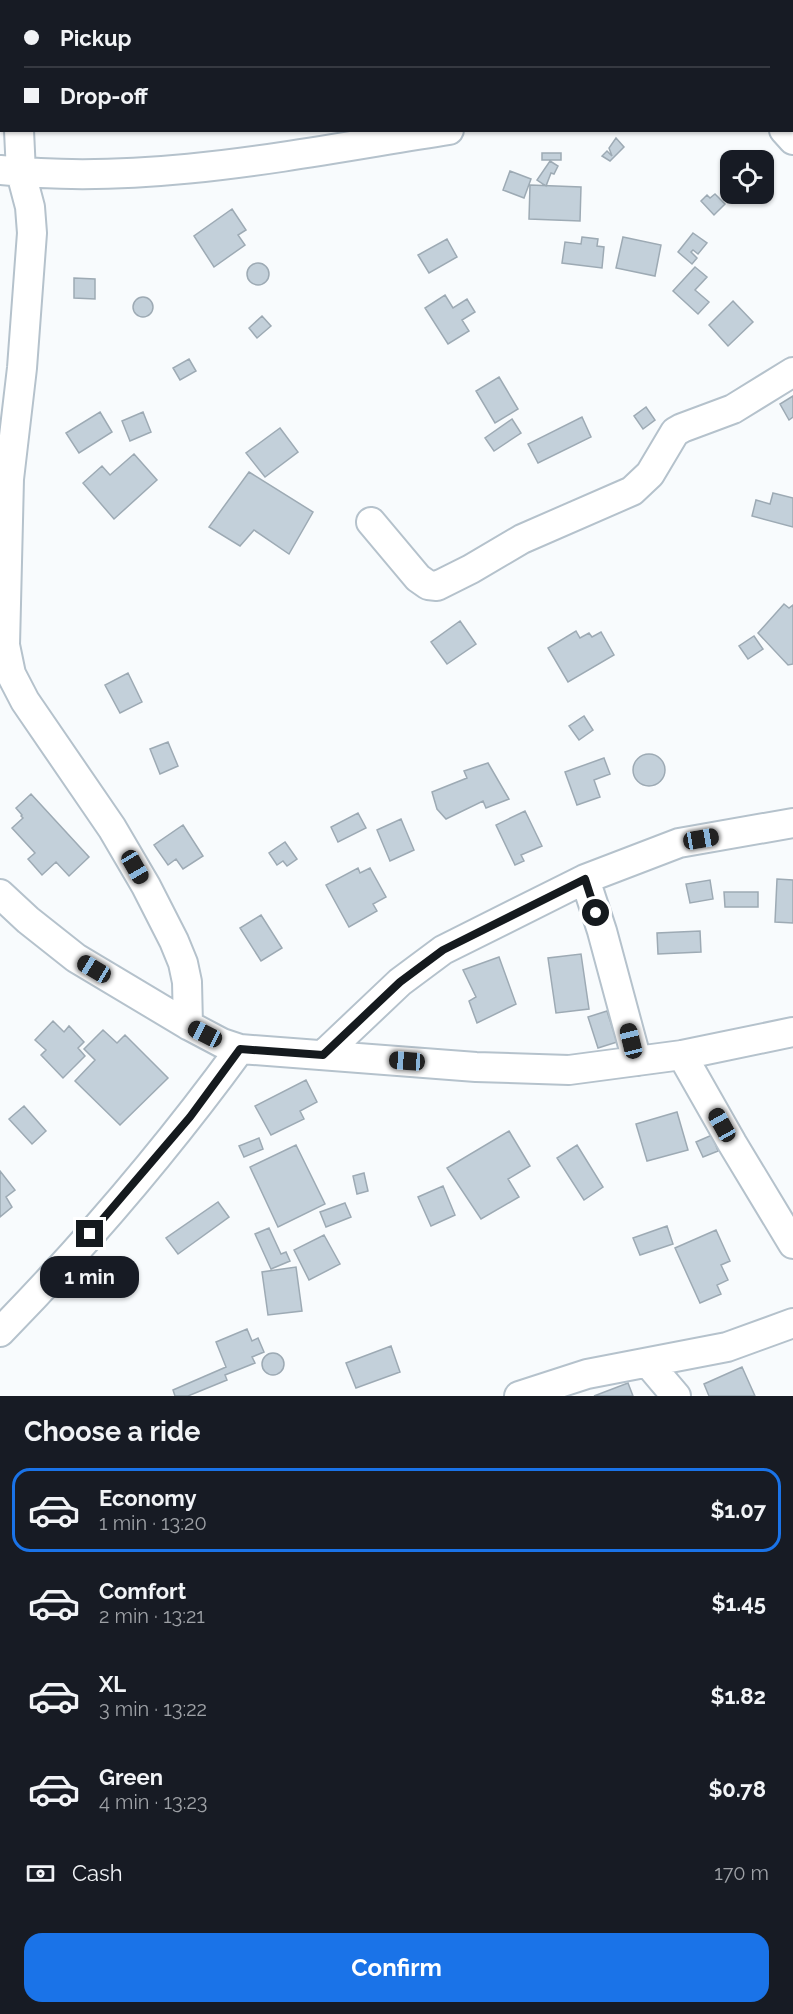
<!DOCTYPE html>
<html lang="en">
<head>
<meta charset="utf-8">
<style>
	:root { --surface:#171b24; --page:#20242c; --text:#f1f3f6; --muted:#9ea1a6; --line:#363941; --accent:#1a73e8 }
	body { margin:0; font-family:Raleway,sans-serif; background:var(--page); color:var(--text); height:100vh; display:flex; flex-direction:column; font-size:22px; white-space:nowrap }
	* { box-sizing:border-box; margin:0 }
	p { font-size:20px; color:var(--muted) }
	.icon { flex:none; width:33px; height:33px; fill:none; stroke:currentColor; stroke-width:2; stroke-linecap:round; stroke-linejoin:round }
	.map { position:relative; height:1396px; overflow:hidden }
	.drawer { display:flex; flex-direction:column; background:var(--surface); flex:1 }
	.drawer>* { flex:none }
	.top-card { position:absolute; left:0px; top:0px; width:794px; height:132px; box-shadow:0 2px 4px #0004; display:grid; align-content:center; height:132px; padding:0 24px; background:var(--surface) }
	.tools { position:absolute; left:720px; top:150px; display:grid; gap:12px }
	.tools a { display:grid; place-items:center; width:54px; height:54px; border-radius:12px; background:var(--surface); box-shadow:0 2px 4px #0004; font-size:30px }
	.end { position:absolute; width:27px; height:27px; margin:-14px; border:8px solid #151a1e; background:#fff; box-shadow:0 0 0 3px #fff }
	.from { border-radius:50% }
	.bubble { position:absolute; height:42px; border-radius:18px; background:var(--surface); box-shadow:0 2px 4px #0004; font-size:20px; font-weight:700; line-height:42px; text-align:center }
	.car { position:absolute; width:18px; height:36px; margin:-18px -9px; border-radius:8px; box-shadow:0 0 4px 2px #0007; background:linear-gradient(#222 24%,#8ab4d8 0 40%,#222 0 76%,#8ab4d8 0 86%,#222 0) }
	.top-card b { display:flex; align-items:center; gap:21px; height:57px; font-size:22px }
	.top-card b+b { border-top:2px solid var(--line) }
	.top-card i { width:15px; height:15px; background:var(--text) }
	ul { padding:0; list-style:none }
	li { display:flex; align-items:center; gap:18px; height:84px; margin:0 12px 9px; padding:0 12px; border:3px solid transparent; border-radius:18px }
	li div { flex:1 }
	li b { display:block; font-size:22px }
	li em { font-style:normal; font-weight:700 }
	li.on { border-color:var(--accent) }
	li>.icon { width:54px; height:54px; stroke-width:1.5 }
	h2 { padding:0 24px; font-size:27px; line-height:72px }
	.pay { display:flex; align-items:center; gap:15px; height:66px; padding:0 24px; font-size:22px }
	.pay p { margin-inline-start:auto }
	.cta { display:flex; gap:12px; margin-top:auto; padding:12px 24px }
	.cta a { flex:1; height:69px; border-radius:18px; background:var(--accent); color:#fff; font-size:24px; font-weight:700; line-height:69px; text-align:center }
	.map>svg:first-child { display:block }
	.building { fill:#c3d0da; stroke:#9daab4; stroke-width:1.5 }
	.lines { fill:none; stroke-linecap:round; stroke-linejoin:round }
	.minor-casing { stroke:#b5c2cc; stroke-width:32 }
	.minor { stroke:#fff; stroke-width:28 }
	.route { stroke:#151a1e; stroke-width:8 }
</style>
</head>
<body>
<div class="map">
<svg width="793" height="1396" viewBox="0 0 793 1396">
	<rect width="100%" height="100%" fill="#f8fbfd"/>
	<!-- building -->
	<path class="building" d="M 107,0 L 147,0 L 147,2 L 107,2 Z
		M 616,138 L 624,147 L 610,161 L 602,156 L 607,151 L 612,156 L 609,148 Z
		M 542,153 L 561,153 L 561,160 L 542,160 Z
		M 550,161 L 558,166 L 554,174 L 551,173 L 546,186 L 537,180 Z
		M 510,171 L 531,179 L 524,198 L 503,190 Z
		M 530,185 L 581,187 L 580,221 L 529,219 Z
		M 715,194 L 725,204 L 714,215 L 701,201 L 707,195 L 710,198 Z
		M 232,209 L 246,230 L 238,235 L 245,245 L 214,267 L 194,236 Z
		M 693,233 L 707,243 L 698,254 L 693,250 L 691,252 L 697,258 L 692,264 L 678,252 Z
		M 582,237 L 598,239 L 597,246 L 604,247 L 602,268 L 562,263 L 565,242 L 581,244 Z
		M 623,237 L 661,245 L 655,276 L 616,268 Z
		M 447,239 L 457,257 L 429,273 L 418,255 Z
		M247 274a11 11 0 1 1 22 0a11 11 0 1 1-22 0Z
		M 695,267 L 707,277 L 695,290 L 709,302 L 698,314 L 673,291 Z
		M 74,278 L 95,279 L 95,299 L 74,298 Z
		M 445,295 L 453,308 L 467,299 L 475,312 L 462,320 L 469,331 L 448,344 L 425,308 Z
		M133 307a10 10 0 1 1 20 0a10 10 0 1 1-20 0Z
		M 733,301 L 753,322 L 728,346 L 709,325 Z
		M 262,316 L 271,326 L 257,338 L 249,328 Z
		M 189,359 L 196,371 L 180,380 L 173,368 Z
		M 499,377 L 518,409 L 495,423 L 476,391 Z
		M 793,396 L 793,417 L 789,420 L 780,404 Z
		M 646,407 L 655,420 L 643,429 L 634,416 Z
		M 100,412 L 112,432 L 79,453 L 66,433 Z
		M 143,412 L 151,432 L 130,441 L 122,421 Z
		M 582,417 L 591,437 L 538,463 L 528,444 Z
		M 512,419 L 521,433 L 494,451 L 485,438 Z
		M 280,428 L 298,452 L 265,477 L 246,453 Z
		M 134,454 L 157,480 L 114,519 L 83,483 L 102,466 L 110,475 Z
		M 249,472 L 313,512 L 289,554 L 254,530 L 240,546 L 209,527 Z
		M 773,493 L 793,498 L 793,527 L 752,516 L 756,500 L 770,504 Z
		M 784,604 L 789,608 L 793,605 L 793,664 L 788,665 L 758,633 Z
		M 460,621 L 476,644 L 447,664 L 431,642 Z
		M 576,631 L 580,638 L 589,633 L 592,637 L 601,632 L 614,655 L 568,682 L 548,648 Z
		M 754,636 L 763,649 L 748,659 L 739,646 Z
		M 128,673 L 142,702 L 120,713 L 105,685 Z
		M 584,716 L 593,730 L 579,740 L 569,726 Z
		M 168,742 L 178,766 L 160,774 L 150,749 Z
		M633 770a16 16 0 1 1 32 0a16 16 0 1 1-32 0Z
		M 604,758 L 610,774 L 594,780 L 600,797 L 577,805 L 565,772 Z
		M 488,763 L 509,799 L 486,808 L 483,801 L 446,819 L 437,809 L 432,792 L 467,778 L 464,771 Z
		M 31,794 L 89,857 L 69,876 L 56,862 L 42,875 L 28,859 L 35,853 L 12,828 L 23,818 L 21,816 L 22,815 L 16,808 Z
		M 525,811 L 542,846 L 521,855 L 524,861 L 515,865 L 496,825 Z
		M 358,813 L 366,828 L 338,842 L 331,827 Z
		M 401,819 L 414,850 L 390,861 L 377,830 Z
		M 183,825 L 203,856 L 183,869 L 176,859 L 168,865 L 154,845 Z
		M 285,842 L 297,859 L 287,866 L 283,861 L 277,865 L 269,853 Z
		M 358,868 L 360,873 L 370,868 L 386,897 L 373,904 L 377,911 L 349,927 L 326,885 Z
		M 777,879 L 793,880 L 793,923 L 775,922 Z
		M 710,880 L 713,899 L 690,903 L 686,884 Z
		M 724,892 L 758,892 L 758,907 L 725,907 Z
		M 261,915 L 282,948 L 261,961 L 240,928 Z
		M 700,931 L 701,952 L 658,954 L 657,933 Z
		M 581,954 L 589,1009 L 556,1013 L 548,958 Z
		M 499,957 L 516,1004 L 477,1023 L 469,1001 L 476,997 L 463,970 Z
		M 607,1011 L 617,1042 L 598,1048 L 588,1017 Z
		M 53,1021 L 64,1032 L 69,1026 L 84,1042 L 78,1048 L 85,1056 L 63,1078 L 41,1055 L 46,1050 L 35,1040 Z
		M 103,1030 L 117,1043 L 125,1035 L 168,1078 L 120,1125 L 75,1081 L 95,1060 L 84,1049 Z
		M 306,1080 L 317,1102 L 300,1111 L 304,1119 L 271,1135 L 255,1106 Z
		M 24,1106 L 46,1131 L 32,1144 L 9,1119 Z
		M 677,1112 L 688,1150 L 647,1161 L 636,1124 Z
		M 509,1131 L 530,1166 L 508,1179 L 519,1197 L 481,1219 L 447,1168 Z
		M 712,1135 L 718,1151 L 703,1157 L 696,1142 Z
		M 259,1138 L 263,1149 L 244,1157 L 239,1146 Z
		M 296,1145 L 325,1204 L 278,1227 L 250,1167 Z
		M 577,1145 L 603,1187 L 584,1200 L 557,1158 Z
		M 0,1171 L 15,1190 L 6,1197 L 12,1207 L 0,1217 Z
		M 364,1173 L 368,1191 L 357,1194 L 353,1176 Z
		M 443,1186 L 455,1215 L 431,1226 L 418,1197 Z
		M 218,1202 L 229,1217 L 178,1254 L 166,1238 Z
		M 345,1203 L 351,1217 L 326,1227 L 320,1212 Z
		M 667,1226 L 673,1244 L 640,1255 L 633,1238 Z
		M 269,1228 L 281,1254 L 286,1252 L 290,1261 L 271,1269 L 255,1234 Z
		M 716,1230 L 730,1261 L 721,1265 L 728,1280 L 717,1285 L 721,1294 L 700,1303 L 675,1248 Z
		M 324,1235 L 340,1264 L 309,1280 L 294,1250 Z
		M 296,1267 L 302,1311 L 268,1315 L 262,1272 Z
		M 247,1329 L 252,1341 L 258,1338 L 264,1352 L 252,1357 L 255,1363 L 225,1375 L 227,1380 L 188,1396 L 175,1396 L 173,1390 L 226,1367 L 216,1342 Z
		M 391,1346 L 400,1372 L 356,1388 L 346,1363 Z
		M262 1364a11 11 0 1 1 22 0a11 11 0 1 1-22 0Z
		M 742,1367 L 755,1396 L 709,1396 L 704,1384 Z
		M 628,1383 L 633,1396 L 594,1396 Z"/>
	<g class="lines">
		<defs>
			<path id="minor" d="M 661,0 L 662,2
				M 0,40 L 2,41
				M 19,130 L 21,173 L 30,207 L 32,233 L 22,368 L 9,479 L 5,645 L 11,674 L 25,701 L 112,828 L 146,886 L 174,941 L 183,963 L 187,982 L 188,1025
				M 784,130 L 793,140
				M 0,170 C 150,186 301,153 449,130
				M 371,522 L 418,578 L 428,585 L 437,586 L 471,569 L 522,539 L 632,491 L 650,474 L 675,432 L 682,428 L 733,409 L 793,372
				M 585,879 L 602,931 L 637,1061
				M 0,894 L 28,920 L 76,958 L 188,1025 L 222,1043 L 240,1049 L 476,1067 L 569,1070 L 682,1055 L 793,1032
				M 323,1055 L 400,982 L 443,950 L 585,879 L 679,843 L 793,823
				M 682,1055 L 732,1143 L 793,1244
				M 0,1332 C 86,1244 167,1149 240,1049
				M 648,1363 L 676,1396
				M 519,1396 L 587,1374 L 727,1347 L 793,1323"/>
		</defs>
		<!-- minor casing -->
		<use href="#minor" class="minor-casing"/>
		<!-- minor -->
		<use href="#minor" class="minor"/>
	</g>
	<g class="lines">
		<!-- route -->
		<path class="route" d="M 90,1234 L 190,1117 L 240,1049 L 323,1055 L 400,982 L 443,950 L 585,879 L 596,913"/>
	</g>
</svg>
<div class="tools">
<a><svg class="icon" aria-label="locate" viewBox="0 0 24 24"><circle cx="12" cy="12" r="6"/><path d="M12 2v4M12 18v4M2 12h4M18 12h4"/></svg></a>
</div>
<i class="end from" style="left:596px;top:913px"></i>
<i class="end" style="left:90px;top:1234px"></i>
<div class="bubble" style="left:40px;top:1256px;width:99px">1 min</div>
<i class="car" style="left:701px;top:839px;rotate:80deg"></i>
<i class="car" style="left:135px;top:867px;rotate:150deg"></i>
<i class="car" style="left:94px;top:969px;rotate:301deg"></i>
<i class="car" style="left:205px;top:1034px;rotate:297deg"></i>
<i class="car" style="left:631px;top:1041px;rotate:346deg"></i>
<i class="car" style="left:407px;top:1061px;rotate:274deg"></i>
<i class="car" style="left:722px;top:1125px;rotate:331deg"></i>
<div class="top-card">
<b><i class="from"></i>Pickup</b>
<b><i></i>Drop-off</b>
</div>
</div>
<section class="drawer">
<h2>Choose a ride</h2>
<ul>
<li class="on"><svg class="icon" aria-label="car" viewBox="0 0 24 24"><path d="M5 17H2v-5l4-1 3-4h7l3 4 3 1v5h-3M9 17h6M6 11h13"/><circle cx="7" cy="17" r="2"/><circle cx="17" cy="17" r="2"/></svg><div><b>Economy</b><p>1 min · 13:20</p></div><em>$1.07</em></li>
<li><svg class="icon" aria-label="car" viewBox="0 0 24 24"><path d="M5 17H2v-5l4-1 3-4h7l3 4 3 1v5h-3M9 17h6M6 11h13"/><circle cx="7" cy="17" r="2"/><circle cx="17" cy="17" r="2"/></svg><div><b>Comfort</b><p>2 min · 13:21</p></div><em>$1.45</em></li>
<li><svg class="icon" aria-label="car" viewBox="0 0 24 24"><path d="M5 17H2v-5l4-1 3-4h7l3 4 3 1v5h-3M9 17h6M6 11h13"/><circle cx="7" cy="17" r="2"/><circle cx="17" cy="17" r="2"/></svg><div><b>XL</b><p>3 min · 13:22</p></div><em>$1.82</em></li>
<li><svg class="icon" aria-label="car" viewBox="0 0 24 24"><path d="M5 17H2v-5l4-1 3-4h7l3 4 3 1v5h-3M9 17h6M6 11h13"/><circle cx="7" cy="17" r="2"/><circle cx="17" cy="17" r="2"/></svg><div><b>Green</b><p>4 min · 13:23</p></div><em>$0.78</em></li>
</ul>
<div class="pay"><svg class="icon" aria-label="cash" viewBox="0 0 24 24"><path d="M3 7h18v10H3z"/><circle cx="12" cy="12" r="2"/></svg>Cash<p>170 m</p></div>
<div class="cta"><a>Confirm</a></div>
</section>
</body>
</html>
